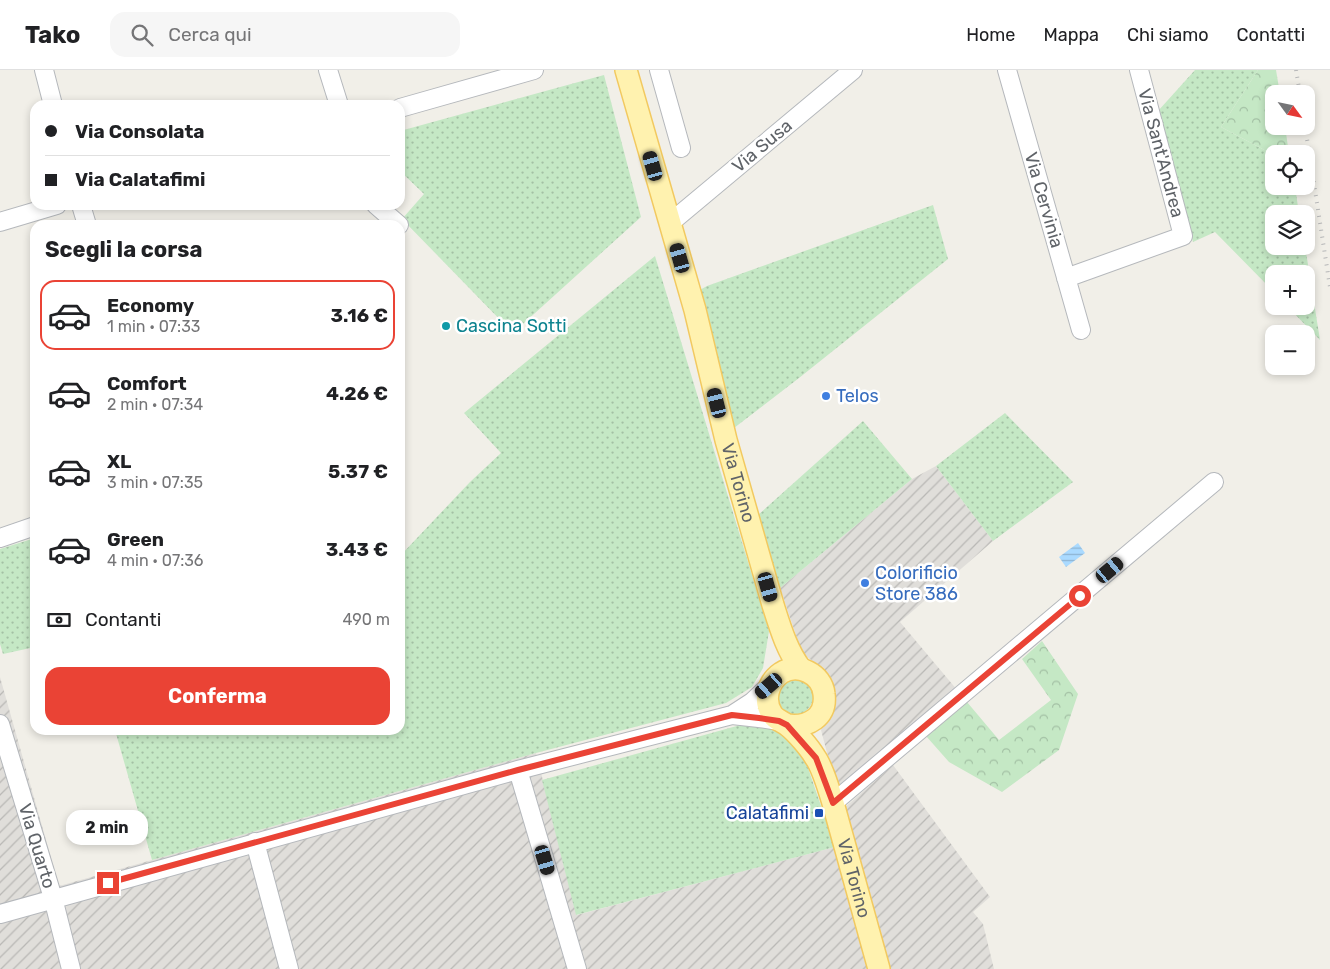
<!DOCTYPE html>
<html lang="it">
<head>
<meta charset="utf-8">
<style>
	:root { --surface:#fff; --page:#f6f6f6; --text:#202124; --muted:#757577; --line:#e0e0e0; --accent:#ea4335 }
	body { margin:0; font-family:Rubik,sans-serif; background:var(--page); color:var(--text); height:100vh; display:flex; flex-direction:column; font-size:19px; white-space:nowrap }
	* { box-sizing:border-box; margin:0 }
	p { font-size:16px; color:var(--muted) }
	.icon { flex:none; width:28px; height:28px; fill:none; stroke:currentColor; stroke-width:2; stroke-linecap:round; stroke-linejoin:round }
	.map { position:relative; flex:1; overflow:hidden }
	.drawer { position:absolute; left:30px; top:150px; width:375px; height:515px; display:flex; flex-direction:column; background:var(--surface); border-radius:15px; box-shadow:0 2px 8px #0003 }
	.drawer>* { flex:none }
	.hud { position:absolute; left:30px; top:30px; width:375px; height:110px; border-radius:15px; box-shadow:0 2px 8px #0003; display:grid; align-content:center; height:110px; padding:0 15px; background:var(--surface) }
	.needle { width:32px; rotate:123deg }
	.tools { position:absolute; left:1265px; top:15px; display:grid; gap:10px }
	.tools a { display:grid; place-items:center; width:50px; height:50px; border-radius:10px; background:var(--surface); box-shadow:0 2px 8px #0003; font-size:25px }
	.end { position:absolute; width:22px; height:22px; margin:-11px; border:6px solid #ea4335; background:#fff; box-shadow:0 0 0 2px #fff }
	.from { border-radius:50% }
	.bubble { position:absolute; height:35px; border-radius:15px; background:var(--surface); box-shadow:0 2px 8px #0003; font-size:16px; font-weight:700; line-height:35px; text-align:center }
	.car { position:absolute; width:15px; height:30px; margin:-15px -8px; border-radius:6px; box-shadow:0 0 4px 1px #0007; background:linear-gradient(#222 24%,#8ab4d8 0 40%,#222 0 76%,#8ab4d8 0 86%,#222 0) }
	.hud b { display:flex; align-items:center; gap:18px; height:48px; font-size:19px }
	.hud b+b { border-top:1px solid var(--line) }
	.hud i { width:12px; height:12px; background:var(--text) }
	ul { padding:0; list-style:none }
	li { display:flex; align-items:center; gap:15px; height:70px; margin:0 10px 8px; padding:0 5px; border:2px solid transparent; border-radius:15px }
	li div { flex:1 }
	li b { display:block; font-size:19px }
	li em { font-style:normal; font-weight:700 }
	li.on { border-color:var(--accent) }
	li>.icon { width:45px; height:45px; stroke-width:1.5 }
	h2 { padding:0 15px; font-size:22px; line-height:60px }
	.pay { display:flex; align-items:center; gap:12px; height:55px; padding:0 15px; font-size:19px }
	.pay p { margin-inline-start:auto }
	.action { display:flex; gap:10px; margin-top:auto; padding:10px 15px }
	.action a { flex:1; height:58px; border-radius:15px; background:var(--accent); color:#fff; font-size:20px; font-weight:700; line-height:58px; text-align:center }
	header { display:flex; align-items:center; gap:30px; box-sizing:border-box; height:70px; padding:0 25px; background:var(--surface); border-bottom:1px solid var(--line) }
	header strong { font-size:24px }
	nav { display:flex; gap:28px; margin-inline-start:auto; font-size:18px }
	.search { width:350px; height:45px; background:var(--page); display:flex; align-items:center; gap:12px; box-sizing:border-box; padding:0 18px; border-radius:15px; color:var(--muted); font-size:19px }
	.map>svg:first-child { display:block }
	.industrial { fill:url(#industrial-furrows) }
	.grass { fill:url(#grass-dots) }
	.forest { fill:url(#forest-crowns) }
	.water { fill:url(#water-rules) }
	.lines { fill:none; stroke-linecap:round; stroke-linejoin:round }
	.minor-casing { stroke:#b5b8bc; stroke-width:20 }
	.major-casing { stroke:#f2c960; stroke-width:24 }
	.minor { stroke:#fff; stroke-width:18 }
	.major { stroke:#fff2af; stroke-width:21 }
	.rail { stroke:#b6b7b8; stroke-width:4; stroke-dasharray:1 6; stroke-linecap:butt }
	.route { stroke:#ea4335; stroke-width:6 }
	.culture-dot { fill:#0f9aa8; stroke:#fff; stroke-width:2 }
	.shop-dot { fill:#3f7fe0; stroke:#fff; stroke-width:2 }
	.transit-dot { fill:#1a4fb4; stroke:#fff; stroke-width:2 }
	.labels { text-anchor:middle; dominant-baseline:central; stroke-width:5; stroke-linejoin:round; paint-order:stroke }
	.street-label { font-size:18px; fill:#5f6368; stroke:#fff }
	.culture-label { font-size:18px; fill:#0d838f; stroke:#fff; text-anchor:start }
	.shop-label { font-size:18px; fill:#366cbe; stroke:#fff; text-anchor:start }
	.transit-label { font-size:18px; fill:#164399; stroke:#fff; text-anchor:end }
</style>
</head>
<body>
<header>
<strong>Tako</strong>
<div class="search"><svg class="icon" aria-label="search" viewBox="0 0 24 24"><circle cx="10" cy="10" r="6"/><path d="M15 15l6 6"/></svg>Cerca qui</div>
<nav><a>Home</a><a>Mappa</a><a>Chi siamo</a><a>Contatti</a></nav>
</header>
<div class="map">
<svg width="1330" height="899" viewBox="0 0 1330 899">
	<defs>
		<pattern id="industrial-furrows" width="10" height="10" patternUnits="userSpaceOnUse" patternTransform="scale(1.25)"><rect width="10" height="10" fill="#e0deda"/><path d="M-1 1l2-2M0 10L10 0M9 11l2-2" fill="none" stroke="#b9b8b5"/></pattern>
		<pattern id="grass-dots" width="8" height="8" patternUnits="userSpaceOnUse" patternTransform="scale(1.25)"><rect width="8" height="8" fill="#c5e8c5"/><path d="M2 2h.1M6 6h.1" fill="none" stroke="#a3c0a4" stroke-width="1.8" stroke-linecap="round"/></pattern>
		<pattern id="forest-crowns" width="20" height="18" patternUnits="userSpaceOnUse" patternTransform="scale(1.25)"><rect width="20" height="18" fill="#c5e8c5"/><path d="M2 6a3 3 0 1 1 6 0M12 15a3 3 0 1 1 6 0" fill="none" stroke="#a3c0a4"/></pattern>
		<pattern id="water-rules" width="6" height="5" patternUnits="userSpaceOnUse" patternTransform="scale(1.25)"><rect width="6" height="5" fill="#aadaff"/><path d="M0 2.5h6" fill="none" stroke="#8eb4d2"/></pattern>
	</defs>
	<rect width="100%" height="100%" fill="#f1efe8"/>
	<!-- industrial -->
	<path class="industrial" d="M 936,396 L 993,471 L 900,552 L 958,621 L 838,724 L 821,660 L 831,634 L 828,610 L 819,596 L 802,583 L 780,518 L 912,409 Z
		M 0,607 L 59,816 L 536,683 L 577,845 L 835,777 L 867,899 L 0,899 Z
		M 893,695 L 990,827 L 973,842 L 983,854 L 994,899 L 886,899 L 843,739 Z"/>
	<!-- grass -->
	<path class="grass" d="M 1195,0 L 1258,0 L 1221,57 L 1274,85 L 1274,116 L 1295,116 L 1299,144 L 1274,144 L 1274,176 L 1305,176 L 1320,270 L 1287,236 L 1306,236 L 1306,204 L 1274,204 L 1274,222 L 1215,162 L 1193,172 L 1158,41 Z
		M 604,5 L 641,147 L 513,263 L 402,149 L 424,124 L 400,101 L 400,61 Z
		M 933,135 L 948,189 L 799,308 L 734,358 L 698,221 L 707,216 Z
		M 655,186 L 769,561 L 763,598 L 752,617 L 726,633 L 536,683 L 152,790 L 115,660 L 400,660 L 400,486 L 470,412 L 501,383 L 464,343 Z
		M 1005,343 L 1073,412 L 993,471 L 936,396 Z
		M 863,351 L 912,409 L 780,518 L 758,445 Z
		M 35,468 L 35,577 L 3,584 L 0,574 L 0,479 Z
		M 788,608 C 792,608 797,608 801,609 C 803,610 805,612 807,614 C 825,630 799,656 783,642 C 780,639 778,635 776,632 L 777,617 Z
		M 744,654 L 768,656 L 787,667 L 806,692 L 835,777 L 576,845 L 542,710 Z"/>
	<!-- forest -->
	<path class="forest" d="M 1258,0 L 1276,0 L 1280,24 L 1274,24 L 1274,56 L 1285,56 L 1289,84 L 1274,84 L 1274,85 L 1221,57 Z
		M 1042,571 L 1078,624 L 1059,680 L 1002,722 L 949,692 L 926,666 L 967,632 L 999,670 L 1051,630 L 1022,589 Z"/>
	<!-- water -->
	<path class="water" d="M 1078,473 L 1085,483 L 1066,497 L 1059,487 Z"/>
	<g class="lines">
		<defs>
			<path id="minor" d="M 44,0 L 53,35
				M 328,0 L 339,35
				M 659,0 L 681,78
				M 1007,0 L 1081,260
				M 400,38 L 534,0
				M 81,135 L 87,155
				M 376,135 L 399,155
				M 0,152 L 57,135
				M 670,153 L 853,0
				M 1066,208 L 1183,166 L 1139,0
				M 0,468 L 35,456
				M 732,645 L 752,632 L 769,616
				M 0,654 L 53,828 L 71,899
				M 518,700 L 577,899
				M 833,733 L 1214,412
				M 255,772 L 289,899
				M 0,844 L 518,700 L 732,645 L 759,648 L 779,651"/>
			<g id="major">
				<path id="s1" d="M 626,0 L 695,240 L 726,370 L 773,535 C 780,557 787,581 801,599"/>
				<path id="s2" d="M 787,655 C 808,658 827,647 824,624 C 822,604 798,592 781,603 C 768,612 763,630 772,644 C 776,650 782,651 787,655 C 796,662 809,677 815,687 C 823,698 829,720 833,733 L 879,899"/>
			</g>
		</defs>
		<!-- minor casing -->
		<use href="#minor" class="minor-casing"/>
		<!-- major casing -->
		<use href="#major" class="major-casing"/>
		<!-- minor -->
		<use href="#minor" class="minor"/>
		<!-- major -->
		<use href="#major" class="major"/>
		<!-- rail -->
		<path class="rail" d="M 1296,0 L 1300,24
			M 1305,56 L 1330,217"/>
	</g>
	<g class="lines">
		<!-- route -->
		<path class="route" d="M 108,813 L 518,700 L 732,645 L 759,648 L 779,651 L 787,655 L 816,688 L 833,733 L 1080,526"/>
	</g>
	<!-- markers -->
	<circle class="culture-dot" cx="446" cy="256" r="5"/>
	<g class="shop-dot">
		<circle cx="826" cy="326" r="5"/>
		<circle cx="865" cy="513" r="5"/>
	</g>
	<rect class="transit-dot" x="814" y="738" width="10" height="10" rx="2.5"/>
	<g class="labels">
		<!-- street labels -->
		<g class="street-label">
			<text transform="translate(762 76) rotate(-40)">Via Susa</text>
			<text transform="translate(1161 83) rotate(75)">Via Sant'Andrea</text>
			<text transform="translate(1044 130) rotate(74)">Via Cervinia</text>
			<text stroke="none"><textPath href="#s1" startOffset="428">Via Torino</textPath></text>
			<text transform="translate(37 776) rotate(73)">Via Quarto</text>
			<text stroke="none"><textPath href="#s2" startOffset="349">Via Torino</textPath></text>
		</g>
		<!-- culture labels -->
		<g class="culture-label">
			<text x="456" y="256">Cascina Sotti</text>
		</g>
		<!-- shop labels -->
		<g class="shop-label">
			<text x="836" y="326">Telos</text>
			<text x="875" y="503">Colorificio<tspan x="875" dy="21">Store 386</tspan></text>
		</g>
		<!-- transit labels -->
		<g class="transit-label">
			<text x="809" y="743">Calatafimi</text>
		</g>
	</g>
</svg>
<div class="tools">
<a><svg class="needle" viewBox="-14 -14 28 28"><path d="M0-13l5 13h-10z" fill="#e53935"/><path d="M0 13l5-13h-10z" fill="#757577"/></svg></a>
<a><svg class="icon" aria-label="locate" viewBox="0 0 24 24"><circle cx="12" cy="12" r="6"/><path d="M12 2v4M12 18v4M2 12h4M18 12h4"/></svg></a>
<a><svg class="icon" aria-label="layers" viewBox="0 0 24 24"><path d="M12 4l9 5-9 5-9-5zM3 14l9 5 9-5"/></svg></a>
<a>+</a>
<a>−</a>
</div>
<i class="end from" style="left:1080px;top:526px"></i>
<i class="end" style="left:108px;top:813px"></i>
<div class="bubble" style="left:66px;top:740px;width:82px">2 min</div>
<i class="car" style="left:653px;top:96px;rotate:344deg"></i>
<i class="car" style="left:680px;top:188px;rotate:344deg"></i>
<i class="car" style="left:717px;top:333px;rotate:346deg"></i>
<i class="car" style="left:1110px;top:500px;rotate:50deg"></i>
<i class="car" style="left:768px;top:517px;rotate:164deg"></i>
<i class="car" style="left:769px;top:616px;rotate:229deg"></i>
<i class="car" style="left:545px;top:790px;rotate:163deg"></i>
<div class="hud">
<b><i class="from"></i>Via Consolata</b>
<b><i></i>Via Calatafimi</b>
</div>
<section class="drawer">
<h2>Scegli la corsa</h2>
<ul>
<li class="on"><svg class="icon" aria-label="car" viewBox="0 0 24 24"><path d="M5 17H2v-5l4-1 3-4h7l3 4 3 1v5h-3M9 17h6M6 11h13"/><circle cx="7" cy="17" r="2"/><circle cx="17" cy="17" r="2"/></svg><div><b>Economy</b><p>1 min · 07:33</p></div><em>3.16 €</em></li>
<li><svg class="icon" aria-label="car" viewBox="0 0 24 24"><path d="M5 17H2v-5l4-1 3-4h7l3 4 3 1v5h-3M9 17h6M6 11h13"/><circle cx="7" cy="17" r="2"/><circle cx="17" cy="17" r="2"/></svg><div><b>Comfort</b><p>2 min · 07:34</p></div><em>4.26 €</em></li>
<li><svg class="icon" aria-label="car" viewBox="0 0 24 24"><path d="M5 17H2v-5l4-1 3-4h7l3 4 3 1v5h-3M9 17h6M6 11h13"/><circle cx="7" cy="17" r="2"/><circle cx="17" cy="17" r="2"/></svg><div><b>XL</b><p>3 min · 07:35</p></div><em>5.37 €</em></li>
<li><svg class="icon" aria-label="car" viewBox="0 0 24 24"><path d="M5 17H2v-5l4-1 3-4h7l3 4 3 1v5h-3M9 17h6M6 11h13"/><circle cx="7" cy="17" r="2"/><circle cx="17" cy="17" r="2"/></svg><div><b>Green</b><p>4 min · 07:36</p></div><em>3.43 €</em></li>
</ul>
<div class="pay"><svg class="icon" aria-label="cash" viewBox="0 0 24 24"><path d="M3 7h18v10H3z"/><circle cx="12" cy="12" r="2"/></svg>Contanti<p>490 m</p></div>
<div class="action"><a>Conferma</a></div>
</section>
</div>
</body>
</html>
